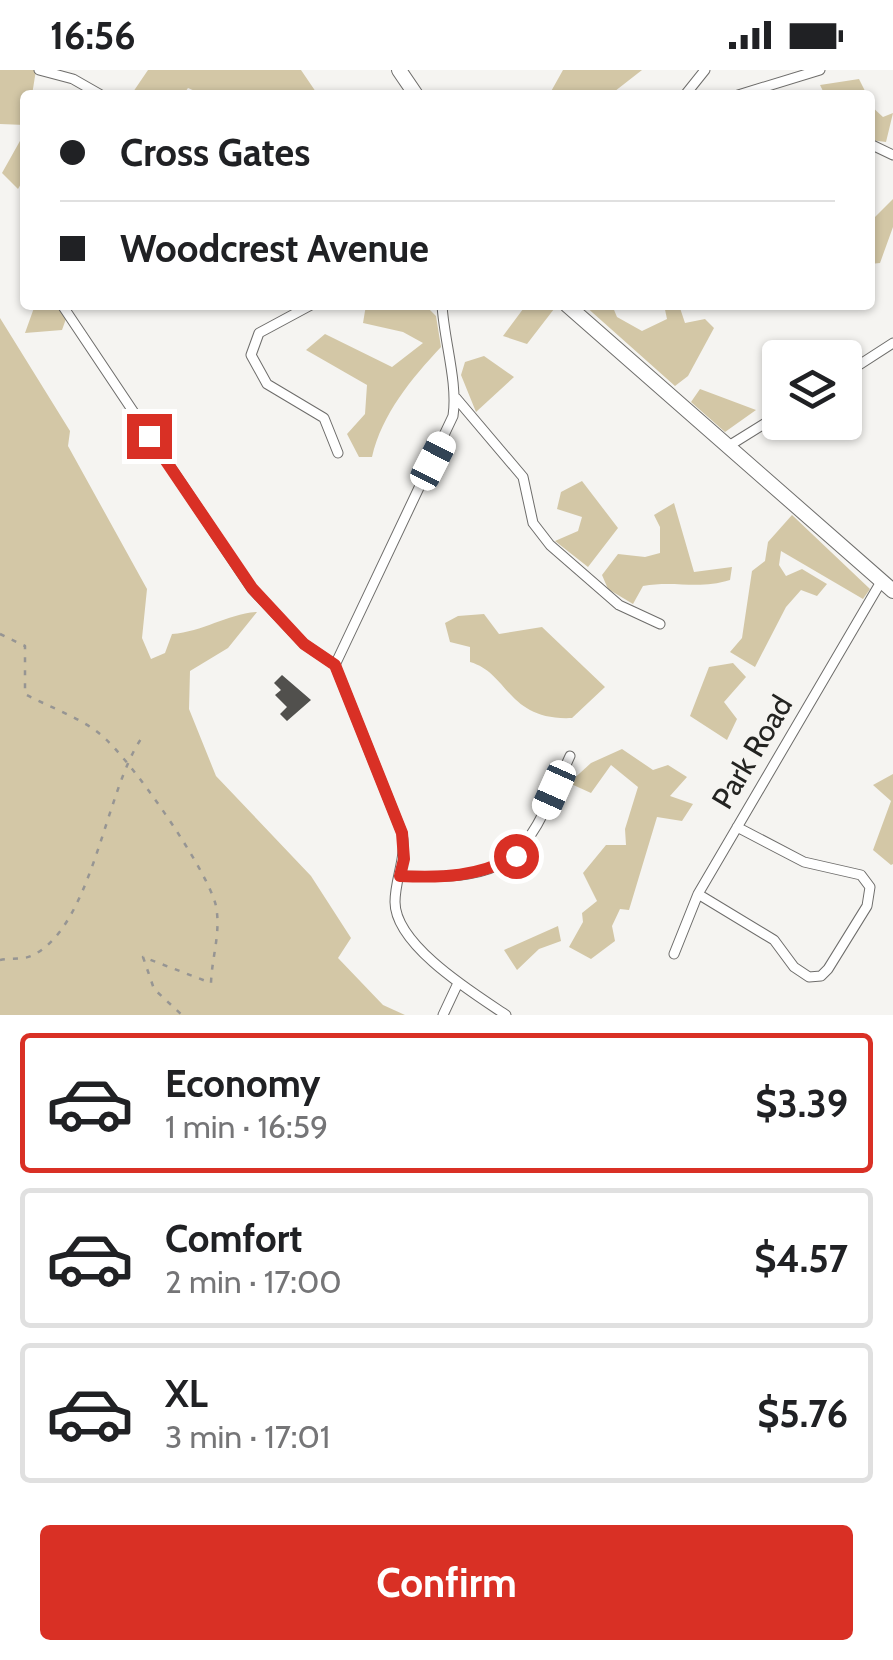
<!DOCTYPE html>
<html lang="en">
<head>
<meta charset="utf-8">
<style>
	:root { --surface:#fff; --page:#f2f2f2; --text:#202124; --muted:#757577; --line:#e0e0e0; --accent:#d93025 }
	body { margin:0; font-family:Cabin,sans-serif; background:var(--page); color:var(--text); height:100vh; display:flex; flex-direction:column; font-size:38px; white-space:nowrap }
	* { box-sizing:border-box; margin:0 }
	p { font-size:32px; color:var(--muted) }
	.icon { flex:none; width:55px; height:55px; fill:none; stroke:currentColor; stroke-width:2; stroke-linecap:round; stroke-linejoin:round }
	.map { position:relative; height:945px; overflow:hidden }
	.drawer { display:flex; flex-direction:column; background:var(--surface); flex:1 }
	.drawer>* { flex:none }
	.guide { position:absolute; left:20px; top:20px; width:855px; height:220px; border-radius:10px; box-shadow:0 2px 8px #0004; display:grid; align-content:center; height:220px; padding:0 40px; background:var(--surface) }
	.fabs { position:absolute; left:762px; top:270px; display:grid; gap:20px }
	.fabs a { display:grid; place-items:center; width:100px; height:100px; border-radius:10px; background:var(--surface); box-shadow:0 2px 8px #0004; font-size:50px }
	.end { position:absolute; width:45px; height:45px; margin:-22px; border:12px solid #d93025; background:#fff; box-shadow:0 0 0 5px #fff }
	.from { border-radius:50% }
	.car { position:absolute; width:30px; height:60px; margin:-30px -15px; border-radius:12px; box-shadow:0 0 8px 2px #0007; background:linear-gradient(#fff 24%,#345 0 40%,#fff 0 76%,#345 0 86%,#fff 0) }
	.guide b { display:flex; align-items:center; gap:35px; height:95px; font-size:38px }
	.guide b+b { border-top:2px solid var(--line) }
	.guide i { width:25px; height:25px; background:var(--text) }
	ul { padding:18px 0 0; list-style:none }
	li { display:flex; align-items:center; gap:30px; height:140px; margin:0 20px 15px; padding:0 20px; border:5px solid var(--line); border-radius:10px }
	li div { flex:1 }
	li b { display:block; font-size:38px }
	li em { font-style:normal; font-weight:800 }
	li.current { border-color:var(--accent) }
	li>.icon { width:90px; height:90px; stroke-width:1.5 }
	.cta { display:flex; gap:20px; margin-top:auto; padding:20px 40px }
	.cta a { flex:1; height:115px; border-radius:10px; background:var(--accent); color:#fff; font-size:40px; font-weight:800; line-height:115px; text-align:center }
	.status { display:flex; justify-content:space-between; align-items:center; height:70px; padding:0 50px; background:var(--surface); direction:ltr }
	.status svg { height:28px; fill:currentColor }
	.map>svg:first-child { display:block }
	.green { fill:#d3c7a6 }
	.building { fill:#51504d }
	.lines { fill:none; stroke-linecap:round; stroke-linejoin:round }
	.minor-casing { stroke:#6e6d6b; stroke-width:11 }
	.primary-casing { stroke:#6e6d6b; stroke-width:16 }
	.path { stroke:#969593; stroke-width:2.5; stroke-dasharray:5 8; stroke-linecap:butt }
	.minor { stroke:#fff; stroke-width:9 }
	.primary { stroke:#fff; stroke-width:14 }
	.route { stroke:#d93025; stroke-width:12 }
	.labels { text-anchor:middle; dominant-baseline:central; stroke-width:10; stroke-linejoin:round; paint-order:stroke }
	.street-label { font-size:30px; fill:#232321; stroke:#f5f4f1 }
</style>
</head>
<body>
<div class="status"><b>16:56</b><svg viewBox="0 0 49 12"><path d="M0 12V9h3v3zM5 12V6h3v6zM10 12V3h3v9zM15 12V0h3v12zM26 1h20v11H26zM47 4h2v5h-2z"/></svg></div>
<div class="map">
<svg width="893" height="945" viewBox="0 0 893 945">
	<rect width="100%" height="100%" fill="#f5f4f1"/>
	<!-- green -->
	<path class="green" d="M 0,0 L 36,0 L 32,25 L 25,25 L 25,55 L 0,54 Z
		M 148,0 L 301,0 L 318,25 L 204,25 L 188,18 L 183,25 L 131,25 Z
		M 563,0 L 642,0 L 610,25 L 549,25 Z
		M 859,9 L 867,25 L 825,25 L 820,15 Z
		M 870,35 L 883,47 L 893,43 L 886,72 L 870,70 Z
		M 25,62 L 25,107 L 18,119 L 2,103 Z
		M 893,129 L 893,157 L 880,193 L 870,194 L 870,152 Z
		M 35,235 L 71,235 L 62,260 L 25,263 Z
		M 366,235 L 425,235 L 436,246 L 441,277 C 411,309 382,344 372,387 L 359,387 L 347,364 L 365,344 L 367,315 L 306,280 L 325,264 L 392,297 L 423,273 L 403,262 L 363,253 Z
		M 526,235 L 554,239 L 527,274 L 503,266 Z
		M 584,235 L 612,235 L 617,247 L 642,261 L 667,249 L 664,235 L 679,235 L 685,253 L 705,249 L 714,258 L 688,306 L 675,316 Z
		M 0,248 L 70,361 L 68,376 L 147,519 L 142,568 L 151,589 L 165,583 L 172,564 C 203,562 227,544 257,542 L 228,578 L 190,601 L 189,639 L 216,706 L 311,806 L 351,868 L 338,888 L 383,935 L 405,945 L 0,945 Z
		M 484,286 L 514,307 L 476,342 L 461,305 L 465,292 Z
		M 700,319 L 756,340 L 725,362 L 691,332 Z
		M 582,411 L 618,458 L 588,497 L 555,471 L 578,461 L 582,447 L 557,439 L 561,422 Z
		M 674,433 L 694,502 L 732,497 L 730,510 C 698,520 675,510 643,516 L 633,534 L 608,519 L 602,505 L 618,484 L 645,487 L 660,483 L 660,457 L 654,445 Z
		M 792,445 L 870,519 L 863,529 L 781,481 L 779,495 L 786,506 L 802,499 L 827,514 L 817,526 L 801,520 L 786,537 L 755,597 L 730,582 L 742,568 L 752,501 L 765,491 L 768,472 Z
		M 484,544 L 499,564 L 542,557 L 605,617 L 572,648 C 507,651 509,603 470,592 L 470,577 L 450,572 L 445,553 L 458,546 Z
		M 733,593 L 746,607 L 724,632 L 737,649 L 727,670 L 690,646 L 709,597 Z
		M 622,679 L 653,700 L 668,695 L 687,707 L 670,726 L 693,734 L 682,751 L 657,747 L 629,840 L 620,839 L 612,856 L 615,871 L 591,889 L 569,877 L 583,852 L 582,843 L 597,831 L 583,803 L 606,775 L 626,775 L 625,759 L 638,717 L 611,695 L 591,723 L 569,713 L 591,693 Z
		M 893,704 L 893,794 L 891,795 L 873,780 L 891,731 L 873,715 Z
		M 558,856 L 561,871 L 539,879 L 517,900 L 504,880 Z"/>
	<!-- building -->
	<path class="building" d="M 282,605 L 311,630 L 287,651 L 280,644 L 287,637 L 275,625 L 281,620 L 274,613 Z"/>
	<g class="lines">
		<defs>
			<path id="minor" d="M 39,0 L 73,9 L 101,25
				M 685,25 L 705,0
				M 738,25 L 820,0
				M 870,74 L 893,85
				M 62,235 L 252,519 L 304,574 L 335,595
				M 311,235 L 259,263 L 251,285 L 267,314 L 324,348 L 338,383
				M 442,235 C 444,270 458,313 453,346 L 335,595 L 402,763 C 407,788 395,808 395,832 C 395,875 473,923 506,945
				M 845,304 L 893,273
				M 456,328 L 523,407 L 533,453 L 550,475 L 619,535 L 660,554
				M 727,377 L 780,344
				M 400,806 C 519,811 524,787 570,686
				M 698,824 L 774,870 L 794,897 L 809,907 L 821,906 L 828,899 L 867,836 L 870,817 L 861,805 L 804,792 L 737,757
				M 674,884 L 698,824 L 882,510
				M 443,945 L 458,913"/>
			<path id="primary" d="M 399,0 L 416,25
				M 567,235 L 893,521"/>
		</defs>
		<!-- minor casing -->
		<use href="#minor" class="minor-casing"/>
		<!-- primary casing -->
		<use href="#primary" class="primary-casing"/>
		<!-- path -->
		<path class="path" d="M 0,564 L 25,576 L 25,624 C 49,637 79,647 100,664 C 130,688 208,800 216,836 C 221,863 212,886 211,913 L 143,887 L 154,919 L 182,945
			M 0,890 C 9,888 22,890 31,886 C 92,859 105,722 141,669"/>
		<!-- minor -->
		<use href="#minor" class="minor"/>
		<!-- primary -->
		<use href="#primary" class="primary"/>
	</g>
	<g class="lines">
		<!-- route -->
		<path class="route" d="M 149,366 L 252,518 L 304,574 L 335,595 L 402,763 L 404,789 L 400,806 C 443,808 478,807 516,786"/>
	</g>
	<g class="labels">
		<!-- street labels -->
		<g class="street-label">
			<text transform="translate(752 682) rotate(-59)">Park Road</text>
		</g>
	</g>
</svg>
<div class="fabs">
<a><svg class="icon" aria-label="layers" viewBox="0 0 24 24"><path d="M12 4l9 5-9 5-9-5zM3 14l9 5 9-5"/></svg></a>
</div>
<i class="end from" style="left:516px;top:786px"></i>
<i class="end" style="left:149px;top:366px"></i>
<i class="car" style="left:433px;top:391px;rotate:27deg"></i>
<i class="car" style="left:554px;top:720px;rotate:204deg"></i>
<div class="guide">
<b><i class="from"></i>Cross Gates</b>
<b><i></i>Woodcrest Avenue</b>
</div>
</div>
<section class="drawer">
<ul>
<li class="current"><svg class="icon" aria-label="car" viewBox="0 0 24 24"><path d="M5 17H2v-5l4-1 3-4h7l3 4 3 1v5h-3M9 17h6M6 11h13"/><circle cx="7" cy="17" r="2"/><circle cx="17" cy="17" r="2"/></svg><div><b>Economy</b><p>1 min · 16:59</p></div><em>$3.39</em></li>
<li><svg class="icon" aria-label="car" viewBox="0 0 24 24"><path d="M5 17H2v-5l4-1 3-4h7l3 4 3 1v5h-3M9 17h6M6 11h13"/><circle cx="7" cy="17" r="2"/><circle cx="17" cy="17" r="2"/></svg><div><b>Comfort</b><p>2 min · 17:00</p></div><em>$4.57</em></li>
<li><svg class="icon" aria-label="car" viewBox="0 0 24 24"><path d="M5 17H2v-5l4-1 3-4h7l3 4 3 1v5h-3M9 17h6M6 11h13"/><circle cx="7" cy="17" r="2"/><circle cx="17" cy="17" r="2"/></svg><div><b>XL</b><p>3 min · 17:01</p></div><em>$5.76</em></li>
</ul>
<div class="cta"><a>Confirm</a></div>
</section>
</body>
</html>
